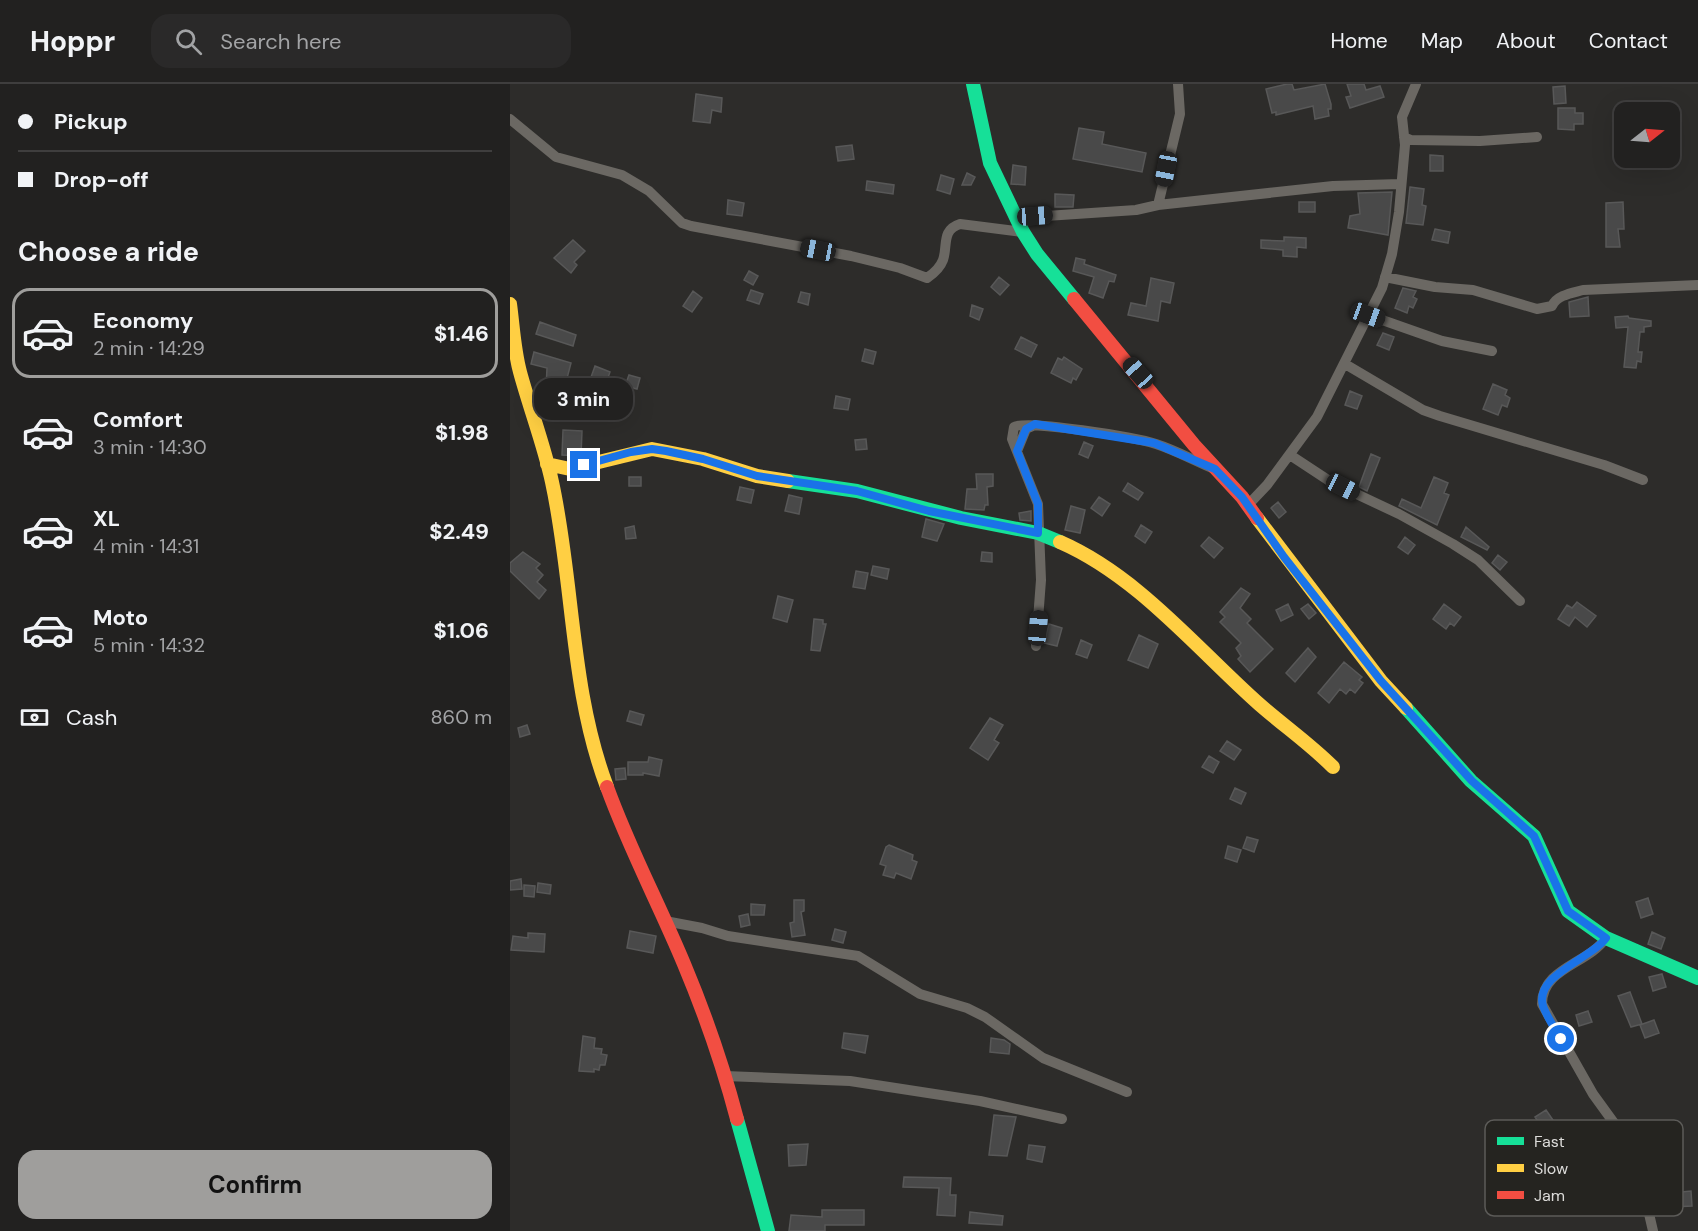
<!DOCTYPE html>
<html lang="en">
<head>
<meta charset="utf-8">
<style>
	:root { --surface:#222120; --page:#2a2929; --text:#f1f3f6; --muted:#a2a3a5; --line:#3f3e3e; --accent:#9f9e9c }
	body { margin:0; font-family:"DM Sans",sans-serif; background:var(--page); color:var(--text); height:100vh; display:flex; flex-direction:column; font-size:22px; white-space:nowrap }
	* { box-sizing:border-box; margin:0 }
	p { font-size:20px; color:var(--muted) }
	.icon { flex:none; width:33px; height:33px; fill:none; stroke:currentColor; stroke-width:2; stroke-linecap:round; stroke-linejoin:round }
	.map { position:relative; flex:1; overflow:hidden }
	.sheet { display:flex; flex-direction:column; background:var(--surface); width:510px }
	.sheet>* { flex:none }
	.banner { display:grid; align-content:center; height:132px; padding:0 18px; background:var(--surface) }
	.needle { width:39px; rotate:73deg }
	.buttons { position:absolute; left:1104px; top:18px; display:grid; gap:12px }
	.buttons a { display:grid; place-items:center; width:66px; height:66px; border-radius:12px; background:var(--surface); box-shadow:0 6px 24px #0002,0 0 0 2px var(--line); font-size:30px }
	.end { position:absolute; width:27px; height:27px; margin:-14px; border:8px solid #1a73e8; background:#fff; box-shadow:0 0 0 3px #fff }
	.from { border-radius:50% }
	.bubble { position:absolute; height:42px; border-radius:18px; background:var(--surface); box-shadow:0 6px 24px #0002,0 0 0 2px var(--line); font-size:20px; font-weight:700; line-height:42px; text-align:center }
	.car { position:absolute; width:18px; height:36px; margin:-18px -9px; border-radius:8px; box-shadow:0 0 4px 2px #0007; background:linear-gradient(#222 24%,#8ab4d8 0 40%,#222 0 76%,#8ab4d8 0 86%,#222 0) }
	.banner b { display:flex; align-items:center; gap:21px; height:57px; font-size:22px }
	.banner b+b { border-top:2px solid var(--line) }
	.banner i { width:15px; height:15px; background:var(--text) }
	ul { padding:0; list-style:none }
	li { display:flex; align-items:center; gap:18px; height:90px; margin:0 12px 9px; padding:0 6px; border:3px solid transparent; border-radius:18px }
	li div { flex:1 }
	li b { display:block; font-size:22px }
	li em { font-style:normal; font-weight:700 }
	li.selected { border-color:var(--accent) }
	li>.icon { width:54px; height:54px; stroke-width:1.5 }
	h2 { padding:0 18px; font-size:27px; line-height:72px }
	.pay { display:flex; align-items:center; gap:15px; height:66px; padding:0 18px; font-size:22px }
	.pay p { margin-inline-start:auto }
	.primary-button { display:flex; gap:12px; margin-top:auto; padding:12px 18px }
	.primary-button a { flex:1; height:69px; border-radius:18px; background:var(--accent); color:#111; font-size:24px; font-weight:700; line-height:69px; text-align:center }
	header { display:flex; align-items:center; gap:36px; box-sizing:border-box; height:84px; padding:0 30px; background:var(--surface); border-bottom:2px solid var(--line) }
	header strong { font-size:28px }
	nav { display:flex; gap:33px; margin-inline-start:auto; font-size:21px }
	.search { width:420px; height:54px; background:var(--page); display:flex; align-items:center; gap:15px; box-sizing:border-box; padding:0 21px; border-radius:18px; color:var(--muted); font-size:22px }
	main { display:flex; flex:1; min-height:0 }
	.map>svg:first-child { display:block }
	.building { fill:#494949; stroke:#585858; stroke-width:1.5 }
	.lines { fill:none; stroke-linecap:round; stroke-linejoin:round }
	.street { stroke:#6b6863; stroke-width:10 }
	.fast { stroke:#16e098; stroke-width:14 }
	.slow { stroke:#ffcf43; stroke-width:14 }
	.jam { stroke:#f24e42; stroke-width:14 }
	.route { stroke:#1a73e8; stroke-width:8 }
	.key { fill:#252420; stroke:#5c5b58; stroke-width:1.5 }
	.key-label { font-size:16px; fill:#dcdbd9 }
</style>
</head>
<body>
<header>
<strong>Hoppr</strong>
<div class="search"><svg class="icon" aria-label="search" viewBox="0 0 24 24"><circle cx="10" cy="10" r="6"/><path d="M15 15l6 6"/></svg>Search here</div>
<nav><a>Home</a><a>Map</a><a>About</a><a>Contact</a></nav>
</header>
<main>
<section class="sheet">
<div class="banner">
<b><i class="from"></i>Pickup</b>
<b><i></i>Drop-off</b>
</div>
<h2>Choose a ride</h2>
<ul>
<li class="selected"><svg class="icon" aria-label="car" viewBox="0 0 24 24"><path d="M5 17H2v-5l4-1 3-4h7l3 4 3 1v5h-3M9 17h6M6 11h13"/><circle cx="7" cy="17" r="2"/><circle cx="17" cy="17" r="2"/></svg><div><b>Economy</b><p>2 min · 14:29</p></div><em>$1.46</em></li>
<li><svg class="icon" aria-label="car" viewBox="0 0 24 24"><path d="M5 17H2v-5l4-1 3-4h7l3 4 3 1v5h-3M9 17h6M6 11h13"/><circle cx="7" cy="17" r="2"/><circle cx="17" cy="17" r="2"/></svg><div><b>Comfort</b><p>3 min · 14:30</p></div><em>$1.98</em></li>
<li><svg class="icon" aria-label="car" viewBox="0 0 24 24"><path d="M5 17H2v-5l4-1 3-4h7l3 4 3 1v5h-3M9 17h6M6 11h13"/><circle cx="7" cy="17" r="2"/><circle cx="17" cy="17" r="2"/></svg><div><b>XL</b><p>4 min · 14:31</p></div><em>$2.49</em></li>
<li><svg class="icon" aria-label="car" viewBox="0 0 24 24"><path d="M5 17H2v-5l4-1 3-4h7l3 4 3 1v5h-3M9 17h6M6 11h13"/><circle cx="7" cy="17" r="2"/><circle cx="17" cy="17" r="2"/></svg><div><b>Moto</b><p>5 min · 14:32</p></div><em>$1.06</em></li>
</ul>
<div class="pay"><svg class="icon" aria-label="cash" viewBox="0 0 24 24"><path d="M3 7h18v10H3z"/><circle cx="12" cy="12" r="2"/></svg>Cash<p>860 m</p></div>
<div class="primary-button"><a>Confirm</a></div>
</section>
<div class="map">
<svg width="1188" height="1147" viewBox="0 0 1188 1147">
	<rect width="100%" height="100%" fill="#2d2c2a"/>
	<!-- building -->
	<path class="building" d="M 777,0 L 782,0 L 784,6 L 815,0 L 821,20 L 821,25 L 818,25 L 819,32 L 805,35 L 803,22 L 766,31 L 766,28 L 762,29 L 756,5 Z
		M 837,0 L 854,0 L 856,6 L 870,2 L 874,13 L 840,24 L 836,13 L 841,12 Z
		M 1055,2 L 1056,19 L 1044,20 L 1043,3 Z
		M 186,10 L 212,14 L 211,28 L 202,26 L 200,39 L 183,37 Z
		M 1048,24 L 1065,24 L 1065,29 L 1073,29 L 1073,40 L 1064,40 L 1064,46 L 1048,45 Z
		M 569,44 L 594,48 L 592,60 L 636,69 L 632,88 L 563,75 Z
		M 342,61 L 344,75 L 328,77 L 326,63 Z
		M 920,71 L 933,72 L 933,87 L 920,87 Z
		M 503,81 L 516,83 L 515,101 L 501,100 Z
		M 457,89 L 465,93 L 461,101 L 452,101 Z
		M 431,91 L 444,95 L 440,110 L 427,106 Z
		M 357,97 L 384,101 L 383,110 L 356,106 Z
		M 900,103 L 914,105 L 912,121 L 916,122 L 913,141 L 896,139 Z
		M 882,108 L 878,151 L 838,144 L 840,132 L 850,130 L 848,109 Z
		M 545,110 L 564,111 L 563,123 L 545,123 Z
		M 218,116 L 234,119 L 232,132 L 217,130 Z
		M 789,118 L 805,118 L 805,128 L 789,128 Z
		M 1113,118 L 1114,145 L 1108,145 L 1110,163 L 1096,163 L 1096,119 Z
		M 925,145 L 940,148 L 938,159 L 922,156 Z
		M 774,153 L 796,154 L 796,164 L 787,163 L 787,173 L 773,172 L 773,166 L 751,164 L 751,156 L 774,157 Z
		M 63,156 L 75,167 L 64,178 L 67,181 L 61,189 L 44,174 Z
		M 566,174 L 575,176 L 574,180 L 606,191 L 604,198 L 599,197 L 593,214 L 579,209 L 584,193 L 563,187 Z
		M 239,187 L 248,192 L 243,201 L 234,196 Z
		M 489,193 L 499,201 L 490,211 L 481,203 Z
		M 641,194 L 664,199 L 660,219 L 651,217 L 648,237 L 618,231 L 621,219 L 636,222 Z
		M 893,204 L 906,207 L 903,213 L 907,215 L 903,224 L 899,222 L 897,229 L 885,224 Z
		M 241,206 L 253,210 L 249,220 L 237,216 Z
		M 183,207 L 192,214 L 182,228 L 173,222 Z
		M 291,208 L 300,210 L 298,221 L 288,218 Z
		M 1078,213 L 1079,232 L 1060,233 L 1059,218 Z
		M 462,221 L 473,225 L 469,236 L 460,232 Z
		M 1118,232 L 1119,234 L 1141,237 L 1141,242 L 1134,243 L 1134,248 L 1130,248 L 1128,268 L 1132,268 L 1131,278 L 1127,277 L 1126,284 L 1114,283 L 1118,243 L 1106,244 L 1105,233 Z
		M 30,238 L 66,251 L 63,262 L 26,250 Z
		M 873,249 L 884,253 L 879,266 L 867,261 Z
		M 511,253 L 527,261 L 521,273 L 505,265 Z
		M 355,265 L 366,268 L 363,280 L 352,277 Z
		M 24,268 L 61,279 L 55,302 L 62,302 L 60,319 L 56,318 L 55,323 L 34,321 L 33,304 L 36,304 L 37,284 L 21,280 Z
		M 554,273 L 572,285 L 566,296 L 563,294 L 561,299 L 541,289 L 548,274 L 552,276 Z
		M 85,282 L 100,288 L 95,302 L 80,296 Z
		M 119,291 L 130,294 L 127,305 L 115,302 Z
		M 983,300 L 997,306 L 995,311 L 1000,314 L 997,323 L 992,321 L 988,331 L 973,325 Z
		M 840,307 L 852,312 L 847,325 L 835,321 Z
		M 326,312 L 340,315 L 338,326 L 324,324 Z
		M 53,346 L 72,347 L 71,372 L 52,371 Z
		M 356,355 L 357,365 L 346,366 L 345,356 Z
		M 574,358 L 583,362 L 578,374 L 569,370 Z
		M 861,370 L 870,374 L 857,407 L 849,403 Z
		M 466,390 L 483,390 L 483,402 L 477,403 L 478,421 L 475,421 L 474,426 L 455,425 L 457,405 L 467,405 Z
		M 119,393 L 131,393 L 131,402 L 119,402 Z
		M 924,393 L 938,399 L 934,409 L 939,411 L 927,441 L 889,422 L 892,415 L 911,424 Z
		M 618,399 L 633,409 L 628,416 L 613,407 Z
		M 230,403 L 244,406 L 241,419 L 227,416 Z
		M 279,411 L 292,414 L 289,430 L 275,427 Z
		M 589,413 L 600,420 L 592,432 L 581,424 Z
		M 768,418 L 776,428 L 769,434 L 761,424 Z
		M 561,422 L 575,426 L 570,449 L 555,446 Z
		M 521,427 L 521,437 L 510,436 L 509,429 Z
		M 416,435 L 434,440 L 427,457 L 412,453 Z
		M 631,441 L 642,448 L 635,459 L 625,452 Z
		M 124,442 L 126,454 L 116,455 L 115,444 Z
		M 956,443 L 979,463 L 977,466 L 951,453 Z
		M 699,453 L 713,464 L 704,474 L 691,462 Z
		M 895,453 L 905,461 L 898,470 L 888,463 Z
		M 13,468 L 30,480 L 26,484 L 33,491 L 27,498 L 36,506 L 29,515 L 0,487 L 0,479 Z
		M 472,468 L 482,469 L 482,478 L 471,477 Z
		M 988,471 L 997,478 L 990,486 L 982,479 Z
		M 363,482 L 379,485 L 377,495 L 361,491 Z
		M 346,487 L 358,489 L 355,505 L 343,503 Z
		M 731,504 L 740,510 L 730,524 L 741,535 L 737,539 L 763,565 L 740,588 L 728,575 L 731,572 L 726,564 L 731,559 L 710,538 L 715,533 L 710,528 Z
		M 268,512 L 283,516 L 277,538 L 263,534 Z
		M 1067,518 L 1086,532 L 1077,543 L 1065,533 L 1059,542 L 1048,535 L 1057,521 L 1062,524 Z
		M 778,520 L 783,531 L 771,537 L 766,526 Z
		M 798,520 L 806,529 L 799,535 L 791,525 Z
		M 934,520 L 951,533 L 944,542 L 940,539 L 936,545 L 923,535 Z
		M 304,535 L 313,536 L 313,540 L 316,540 L 310,567 L 301,566 Z
		M 539,540 L 552,544 L 547,562 L 534,559 Z
		M 629,551 L 648,560 L 638,584 L 618,576 Z
		M 571,556 L 582,561 L 577,574 L 566,570 Z
		M 798,564 L 806,573 L 785,598 L 776,589 Z
		M 834,578 L 852,593 L 849,596 L 853,599 L 845,609 L 840,605 L 836,610 L 830,605 L 819,619 L 808,609 Z
		M 120,627 L 134,631 L 131,641 L 117,637 Z
		M 480,634 L 493,641 L 484,656 L 489,659 L 478,676 L 460,664 Z
		M 17,641 L 20,650 L 10,653 L 8,644 Z
		M 717,657 L 731,666 L 724,676 L 710,667 Z
		M 699,672 L 709,678 L 703,689 L 692,683 Z
		M 139,673 L 152,676 L 149,692 L 133,689 L 133,691 L 118,691 L 118,678 L 138,678 Z
		M 115,684 L 116,695 L 106,696 L 105,685 Z
		M 725,704 L 736,709 L 731,720 L 720,715 Z
		M 737,753 L 748,756 L 744,768 L 733,764 Z
		M 379,761 L 403,771 L 402,776 L 407,778 L 401,795 L 386,789 L 384,794 L 373,791 L 376,782 L 370,780 L 376,763 Z
		M 718,762 L 731,766 L 727,778 L 715,774 Z
		M 11,795 L 12,805 L 0,806 L 0,797 Z
		M 28,799 L 41,801 L 40,810 L 27,808 Z
		M 14,801 L 25,802 L 24,813 L 14,812 Z
		M 1138,814 L 1143,830 L 1131,834 L 1126,818 Z
		M 284,816 L 294,816 L 294,827 L 291,828 L 295,851 L 282,853 L 280,839 L 284,838 Z
		M 241,820 L 255,821 L 254,831 L 241,831 Z
		M 238,830 L 240,841 L 231,843 L 229,832 Z
		M 325,845 L 336,848 L 333,859 L 322,856 Z
		M 120,847 L 146,852 L 143,869 L 117,864 Z
		M 1142,848 L 1155,854 L 1151,865 L 1138,860 Z
		M 18,849 L 35,850 L 34,868 L 1,866 L 3,852 L 18,854 Z
		M 1152,890 L 1156,903 L 1143,907 L 1139,893 Z
		M 1120,908 L 1132,940 L 1121,943 L 1108,912 Z
		M 1078,927 L 1082,938 L 1069,942 L 1066,931 Z
		M 1144,936 L 1149,949 L 1135,954 L 1130,941 Z
		M 334,949 L 358,952 L 355,969 L 332,964 Z
		M 73,952 L 85,954 L 84,964 L 92,965 L 91,970 L 97,971 L 95,981 L 90,981 L 89,986 L 84,985 L 84,988 L 69,987 Z
		M 481,954 L 494,956 L 500,960 L 499,970 L 480,968 Z
		M 1036,1026 L 1045,1039 L 1033,1045 L 1025,1033 Z
		M 484,1031 L 506,1033 L 497,1072 L 479,1071 Z
		M 298,1060 L 296,1081 L 279,1082 L 278,1061 Z
		M 519,1061 L 535,1063 L 532,1078 L 517,1075 Z
		M 394,1093 L 441,1094 L 440,1111 L 446,1111 L 445,1132 L 427,1131 L 429,1104 L 393,1103 Z
		M 1181,1107 L 1182,1122 L 1162,1123 L 1161,1109 Z
		M 312,1126 L 354,1126 L 354,1141 L 315,1141 L 315,1147 L 279,1147 L 281,1131 L 312,1133 Z
		M 460,1128 L 493,1132 L 492,1141 L 459,1139 Z"/>
	<g class="lines">
		<!-- street -->
		<path class="street" d="M 0,35 L 46,73 L 112,91 L 139,107 L 172,139 L 181,142 L 341,172 L 390,184 L 417,194 C 423,190 430,184 433,176 C 438,162 431,146 450,140 L 513,148
			M 894,53 L 901,56 L 970,57 L 1027,53
			M 648,121 L 823,102 L 890,100
			M 506,134 L 626,126 L 648,121 L 670,30 L 668,0
			M 875,193 L 925,203 L 963,206 L 1027,225 L 1042,222 C 1047,211 1062,209 1073,206 L 1188,201
			M 858,231 L 932,257 L 982,267
			M 835,280 L 913,326 L 930,332 L 1094,381 L 1133,396
			M 507,367 L 516,345 L 525,341
			M 780,371 L 821,398 L 889,430 L 943,460 L 968,476 L 1010,517
			M 738,421 L 757,401 L 807,333 L 872,204 L 882,170 L 889,128 L 895,61 L 892,33 L 906,0
			M 526,562 L 531,496 L 528,420 L 502,355 L 504,343 C 515,335 628,354 646,360 C 665,366 683,376 702,384
			M 155,837 L 192,844 L 218,852 L 348,872 L 410,910 L 457,924 L 475,933 L 533,974 L 617,1008
			M 1096,854 C 1078,880 1032,884 1032,920 L 1083,1010 L 1112,1050 L 1127,1078 L 1143,1147
			M 215,992 L 340,997 L 470,1017 L 552,1035"/>
		<!-- fast -->
		<path class="fast" d="M 463,0 L 480,79 L 513,148 L 527,170 L 564,215
			M 278,397 L 347,407 L 451,434 L 528,449 L 550,458
			M 896,624 L 961,697 L 1024,752 L 1058,827 L 1096,854 L 1188,894
			M 227,1035 L 258,1147"/>
		<!-- slow -->
		<path class="slow" d="M 0,220 C 3,242 4,266 10,288 C 20,325 34,361 42,398 C 64,499 60,605 97,703
			M 37,380 L 60,385 L 142,365 L 193,375 L 247,392 L 278,397
			M 747,434 L 871,597 L 896,624
			M 550,458 C 628,492 687,565 749,620 C 774,642 800,660 823,683"/>
		<!-- jam -->
		<path class="jam" d="M 564,215 L 684,361 L 732,413 L 747,434
			M 97,703 C 119,764 149,820 174,880 C 195,930 213,982 227,1035"/>
	</g>
	<g class="lines">
		<!-- route -->
		<path class="route" d="M 74,381 L 121,368 L 142,365 L 156,367 L 193,375 L 247,392 L 347,407 L 419,427 L 528,449 L 528,420 L 507,367 L 516,345 L 525,340 L 644,359 L 705,385 L 732,413 L 774,473 L 871,597 L 962,697 L 1024,752 L 1058,827 L 1096,854 C 1081,875 1024,891 1033,922 C 1037,933 1045,945 1051,955"/>
	</g>
	<!-- legend -->
	<rect x="975" y="1036" width="198" height="96" rx="9" class="key"/>
	<rect x="987" y="1053" width="27" height="8" fill="#16e098"/>
	<rect x="987" y="1080" width="27" height="8" fill="#ffcf43"/>
	<rect x="987" y="1107" width="27" height="8" fill="#f24e42"/>
	<g class="key-label">
		<text x="1024" y="1063">Fast</text>
		<text x="1024" y="1090">Slow</text>
		<text x="1024" y="1117">Jam</text>
	</g>
</svg>
<div class="buttons">
<a><svg class="needle" viewBox="-14 -14 28 28"><path d="M0-13l5 13h-10z" fill="#e53935"/><path d="M0 13l5-13h-10z" fill="#a2a3a5"/></svg></a>
</div>
<i class="end from" style="left:1051px;top:955px"></i>
<i class="end" style="left:74px;top:381px"></i>
<div class="bubble" style="left:24px;top:294px;width:99px">3 min</div>
<i class="car" style="left:656px;top:85px;rotate:191deg"></i>
<i class="car" style="left:525px;top:132px;rotate:86deg"></i>
<i class="car" style="left:308px;top:166px;rotate:281deg"></i>
<i class="car" style="left:858px;top:231px;rotate:110deg"></i>
<i class="car" style="left:628px;top:289px;rotate:318deg"></i>
<i class="car" style="left:833px;top:403px;rotate:117deg"></i>
<i class="car" style="left:528px;top:544px;rotate:5deg"></i>
</div>
</main>
</body>
</html>
